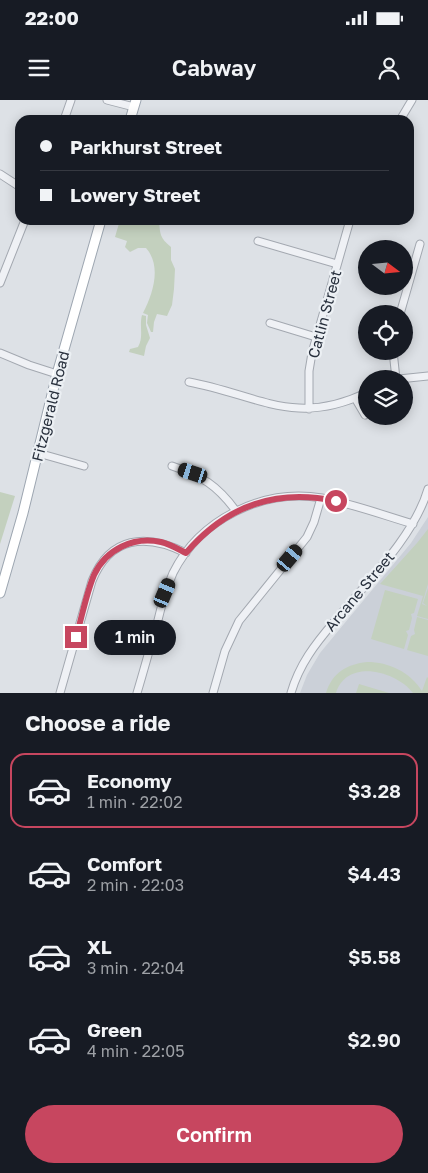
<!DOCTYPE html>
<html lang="en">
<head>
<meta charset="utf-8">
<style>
	:root { --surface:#171b24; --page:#242831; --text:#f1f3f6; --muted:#9ea1a6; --line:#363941; --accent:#c7465f }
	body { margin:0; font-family:"Golos Text",sans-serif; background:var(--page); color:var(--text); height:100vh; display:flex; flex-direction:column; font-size:19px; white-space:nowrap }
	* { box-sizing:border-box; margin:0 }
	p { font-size:16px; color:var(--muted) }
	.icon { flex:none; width:28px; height:28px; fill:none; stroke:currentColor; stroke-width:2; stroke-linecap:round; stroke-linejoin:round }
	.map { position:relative; height:593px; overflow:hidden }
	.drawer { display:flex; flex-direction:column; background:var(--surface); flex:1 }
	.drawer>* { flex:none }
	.banner { position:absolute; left:15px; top:15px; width:399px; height:110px; border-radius:15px; box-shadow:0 2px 12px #0003; display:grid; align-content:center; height:110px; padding:0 25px; background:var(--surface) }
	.needle { width:32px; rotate:106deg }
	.tools { position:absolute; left:358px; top:140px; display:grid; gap:10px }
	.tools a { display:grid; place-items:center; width:55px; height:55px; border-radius:50%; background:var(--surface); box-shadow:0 2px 12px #0003; font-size:25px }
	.end { position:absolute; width:22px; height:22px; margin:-11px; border:6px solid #c7465f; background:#fff; box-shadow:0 0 0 2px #fff }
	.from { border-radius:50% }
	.bubble { position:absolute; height:35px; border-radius:18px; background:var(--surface); box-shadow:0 2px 12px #0003; font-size:16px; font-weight:600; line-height:35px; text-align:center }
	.car { position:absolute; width:15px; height:30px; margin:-15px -8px; border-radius:6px; box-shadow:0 0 4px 1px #0007; background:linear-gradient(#222 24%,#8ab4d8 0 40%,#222 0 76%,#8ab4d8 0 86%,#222 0) }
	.banner b { display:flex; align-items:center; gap:18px; height:48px; font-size:19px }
	.banner b+b { border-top:1px solid var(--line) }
	.banner i { width:12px; height:12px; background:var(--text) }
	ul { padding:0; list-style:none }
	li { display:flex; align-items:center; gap:15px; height:75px; margin:0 10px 8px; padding:0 15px; border:2px solid transparent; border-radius:15px }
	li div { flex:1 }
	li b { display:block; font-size:19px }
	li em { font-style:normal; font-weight:600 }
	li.selected { border-color:var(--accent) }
	li>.icon { width:45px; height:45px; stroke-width:1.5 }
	h2 { padding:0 25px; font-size:22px; line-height:60px }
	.primary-button { display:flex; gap:10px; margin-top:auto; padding:10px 25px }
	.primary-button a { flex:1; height:58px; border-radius:30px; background:var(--accent); color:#fff; font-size:20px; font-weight:600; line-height:58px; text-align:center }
	.status { display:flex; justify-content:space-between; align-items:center; height:35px; padding:0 25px; background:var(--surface); direction:ltr }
	.status svg { height:14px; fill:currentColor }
	header { display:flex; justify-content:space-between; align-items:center; height:65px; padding:0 25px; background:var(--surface); font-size:22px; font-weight:600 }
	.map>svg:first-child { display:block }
	.built { fill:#cbd0d8 }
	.green { fill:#c3d0be }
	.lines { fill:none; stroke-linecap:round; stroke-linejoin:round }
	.minor-casing { stroke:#a3a8b0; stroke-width:9 }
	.major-casing { stroke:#9da6b1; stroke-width:11 }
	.minor { stroke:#eff1f5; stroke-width:7 }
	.major { stroke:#fff; stroke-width:9 }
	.route { stroke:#c7465f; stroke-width:6 }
	.labels { text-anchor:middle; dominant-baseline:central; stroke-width:4.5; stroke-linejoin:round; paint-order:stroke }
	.street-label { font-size:15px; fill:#272f3c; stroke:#ecf0f4 }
</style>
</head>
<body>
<div class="status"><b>22:00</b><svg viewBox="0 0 49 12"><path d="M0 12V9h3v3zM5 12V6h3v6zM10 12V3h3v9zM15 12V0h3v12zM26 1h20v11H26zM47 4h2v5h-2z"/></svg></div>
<header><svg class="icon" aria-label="menu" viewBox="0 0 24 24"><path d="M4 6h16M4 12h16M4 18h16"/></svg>Cabway<svg class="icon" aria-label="person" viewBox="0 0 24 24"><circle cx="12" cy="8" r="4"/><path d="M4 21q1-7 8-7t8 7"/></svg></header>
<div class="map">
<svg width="428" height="593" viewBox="0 0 428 593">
	<rect width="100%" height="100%" fill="#dde1e6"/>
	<!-- built -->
	<path class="built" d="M 428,417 L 428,593 L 300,593 L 307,575 L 320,553 L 411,443 Z"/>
	<!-- green -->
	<path class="green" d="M 120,120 L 159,120 C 160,134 160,138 171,147 L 171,160 L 175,169 L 174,189 L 172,205 L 167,216 L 157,214 L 154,222 L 153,232 L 151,232 L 147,223 L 148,215 L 143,213 C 153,194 162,166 146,148 L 138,148 L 130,152 L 125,147 L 127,141 L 115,137 Z
		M 142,215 L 146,216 L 146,225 L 150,238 L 146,246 L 144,256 L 129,252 L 130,249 L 138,247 C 144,237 139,226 142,215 Z
		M 0,392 L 15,396 L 0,444 Z
		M 428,429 L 428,484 L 422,504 L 427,506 L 423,503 L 428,488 L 428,519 L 417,516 L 423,496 L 380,484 L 417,443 Z
		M 385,490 L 418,499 L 414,513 L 411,514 L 412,518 L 409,530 L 406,531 L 408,535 L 404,549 L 371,539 Z
		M 417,517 L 428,520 L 428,556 L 407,550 L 411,536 L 415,534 L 414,530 Z
		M 367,562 C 389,562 410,572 422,591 L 427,577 L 428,578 L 428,593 L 413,593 C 396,571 347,558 336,593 L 326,593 C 332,573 347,564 367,562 Z
		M 359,584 L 389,593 L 356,593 Z"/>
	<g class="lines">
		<defs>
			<path id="minor" d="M 107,0 L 134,7
				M 64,20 L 71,0
				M 400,20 L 412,0
				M 0,74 L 20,87
				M 258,141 L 337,164
				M 0,183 L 25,120
				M 400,214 L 420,144
				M 270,223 L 316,237
				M 393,251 L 396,279
				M 0,253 L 29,265 L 57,274
				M 399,279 L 428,276
				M 189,282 C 258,295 295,327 366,293
				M 355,298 L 365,315
				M 309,309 L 309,271 L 312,253 L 350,120
				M 38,353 L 84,366
				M 172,366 C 202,376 217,385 236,411
				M 60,593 L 92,481 C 110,436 146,433 186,453
				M 137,593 C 144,570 150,547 157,524 C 161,507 166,489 173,473 C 200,419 263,388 322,398 C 353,404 383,415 413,424
				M 213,593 L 225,551 L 239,521 L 307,437 L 314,422 L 321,398
				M 291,593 C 299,565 315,544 334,522 C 366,483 414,437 428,389"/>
			<path id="major" d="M 130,20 L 136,0
				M 0,493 L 23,413 L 57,274 L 101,120"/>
		</defs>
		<!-- minor casing -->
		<use href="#minor" class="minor-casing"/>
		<!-- major casing -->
		<use href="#major" class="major-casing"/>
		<!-- minor -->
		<use href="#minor" class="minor"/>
		<!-- major -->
		<use href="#major" class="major"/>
	</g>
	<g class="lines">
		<!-- route -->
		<path class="route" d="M 76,537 C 82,517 86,494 94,475 C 106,449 134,436 161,442 C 170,444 178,449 186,453 C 226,406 275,388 336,401"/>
	</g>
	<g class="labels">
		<!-- street labels -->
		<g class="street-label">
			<text transform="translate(324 214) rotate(-75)">Catlin Street</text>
			<text transform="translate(50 306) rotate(-76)">Fitzgerald Road</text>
			<text transform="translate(359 491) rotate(-50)">Arcane Street</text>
		</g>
	</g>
</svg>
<div class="tools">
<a><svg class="needle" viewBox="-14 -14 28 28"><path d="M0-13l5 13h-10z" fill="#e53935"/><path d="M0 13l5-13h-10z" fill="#9ea1a6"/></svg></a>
<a><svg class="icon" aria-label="locate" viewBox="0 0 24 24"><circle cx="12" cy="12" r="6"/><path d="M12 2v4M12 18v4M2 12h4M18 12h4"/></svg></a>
<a><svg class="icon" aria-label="layers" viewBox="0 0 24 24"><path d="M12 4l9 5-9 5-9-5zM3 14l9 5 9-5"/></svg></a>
</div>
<i class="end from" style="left:336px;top:401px"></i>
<i class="end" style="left:76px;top:537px"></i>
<div class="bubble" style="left:94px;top:520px;width:82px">1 min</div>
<i class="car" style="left:193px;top:373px;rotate:288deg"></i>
<i class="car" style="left:290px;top:458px;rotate:40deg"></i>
<i class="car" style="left:165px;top:493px;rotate:23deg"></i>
<div class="banner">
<b><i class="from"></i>Parkhurst Street</b>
<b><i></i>Lowery Street</b>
</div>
</div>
<section class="drawer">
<h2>Choose a ride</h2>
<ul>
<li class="selected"><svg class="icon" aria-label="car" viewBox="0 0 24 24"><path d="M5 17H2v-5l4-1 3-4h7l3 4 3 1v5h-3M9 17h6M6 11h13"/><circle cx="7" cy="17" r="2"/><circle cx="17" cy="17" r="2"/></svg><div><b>Economy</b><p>1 min · 22:02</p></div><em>$3.28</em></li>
<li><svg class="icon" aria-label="car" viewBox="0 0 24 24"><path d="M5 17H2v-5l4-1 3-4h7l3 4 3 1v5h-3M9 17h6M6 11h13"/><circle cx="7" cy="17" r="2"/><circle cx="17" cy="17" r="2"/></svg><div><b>Comfort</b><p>2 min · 22:03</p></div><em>$4.43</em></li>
<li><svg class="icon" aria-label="car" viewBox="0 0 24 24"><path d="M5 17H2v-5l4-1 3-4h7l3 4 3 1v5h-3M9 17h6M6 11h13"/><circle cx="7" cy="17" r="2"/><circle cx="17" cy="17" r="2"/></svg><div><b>XL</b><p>3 min · 22:04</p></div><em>$5.58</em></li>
<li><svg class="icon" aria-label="car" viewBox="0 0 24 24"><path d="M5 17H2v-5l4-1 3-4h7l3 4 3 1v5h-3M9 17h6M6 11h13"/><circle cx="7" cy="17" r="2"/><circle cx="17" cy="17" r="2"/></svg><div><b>Green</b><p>4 min · 22:05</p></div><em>$2.90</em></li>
</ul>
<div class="primary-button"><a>Confirm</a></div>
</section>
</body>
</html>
